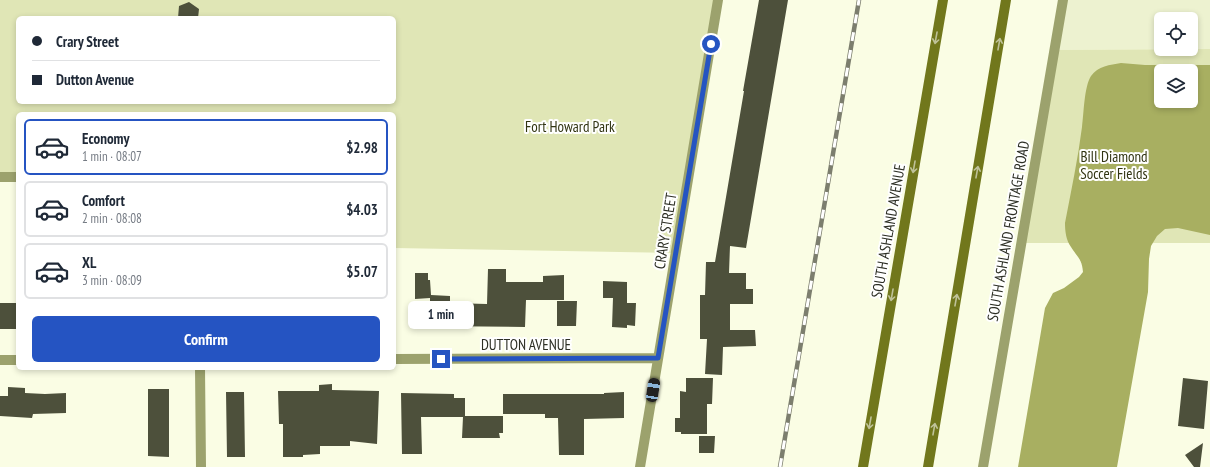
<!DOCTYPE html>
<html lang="en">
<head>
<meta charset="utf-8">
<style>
	:root { --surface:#fff; --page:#f6f6f7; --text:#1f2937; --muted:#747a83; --line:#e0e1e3; --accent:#2554c2 }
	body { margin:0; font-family:"PT Sans Narrow",sans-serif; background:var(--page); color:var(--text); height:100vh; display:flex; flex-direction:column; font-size:15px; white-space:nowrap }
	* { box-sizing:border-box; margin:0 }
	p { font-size:13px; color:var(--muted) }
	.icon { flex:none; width:22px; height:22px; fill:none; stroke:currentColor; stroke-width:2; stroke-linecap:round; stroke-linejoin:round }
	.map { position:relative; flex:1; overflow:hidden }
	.side { position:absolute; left:16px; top:112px; width:380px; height:258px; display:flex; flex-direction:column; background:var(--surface); border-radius:6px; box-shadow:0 2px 6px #0003 }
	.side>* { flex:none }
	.banner { position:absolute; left:16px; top:16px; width:380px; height:88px; border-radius:6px; box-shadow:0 2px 6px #0003; display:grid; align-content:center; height:88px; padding:0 16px; background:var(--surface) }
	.tools { position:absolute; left:1154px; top:12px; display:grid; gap:8px }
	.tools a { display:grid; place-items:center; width:44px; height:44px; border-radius:6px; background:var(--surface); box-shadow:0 2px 6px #0003; font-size:20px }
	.end { position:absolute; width:18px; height:18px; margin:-9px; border:5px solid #2554c2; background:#fff; box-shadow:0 0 0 2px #fff }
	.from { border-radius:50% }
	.bubble { position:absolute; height:28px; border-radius:6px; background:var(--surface); box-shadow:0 2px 6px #0003; font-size:13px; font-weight:600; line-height:28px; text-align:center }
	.car { position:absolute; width:12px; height:24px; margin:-12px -6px; border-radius:5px; box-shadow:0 0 3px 1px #0007; background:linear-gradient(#222 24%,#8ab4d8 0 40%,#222 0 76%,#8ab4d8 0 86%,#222 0) }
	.banner b { display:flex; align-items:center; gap:14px; height:38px; font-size:15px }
	.banner b+b { border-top:1px solid var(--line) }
	.banner i { width:10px; height:10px; background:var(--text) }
	ul { padding:7px 0 0; list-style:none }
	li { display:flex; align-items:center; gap:12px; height:56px; margin:0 8px 6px; padding:0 8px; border:2px solid var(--line); border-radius:6px }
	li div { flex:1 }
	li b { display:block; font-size:15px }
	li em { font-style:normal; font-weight:600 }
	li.active { border-color:var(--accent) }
	li>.icon { width:36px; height:36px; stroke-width:1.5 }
	.cta { display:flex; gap:8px; margin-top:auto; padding:8px 16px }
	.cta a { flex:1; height:46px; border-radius:6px; background:var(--accent); color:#fff; font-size:16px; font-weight:600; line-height:46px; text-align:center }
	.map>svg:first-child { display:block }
	.built { fill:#edf2d0; fill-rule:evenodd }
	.green { fill:#e0e6b6; fill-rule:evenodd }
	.water { fill:#a8af61; fill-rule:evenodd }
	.building { fill:#4d503b }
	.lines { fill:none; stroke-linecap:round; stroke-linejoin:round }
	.minor { stroke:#9ca26d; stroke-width:10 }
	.secondary { stroke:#71771c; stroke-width:10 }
	.rail-casing { stroke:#7c7e6e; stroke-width:4.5 }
	.rail { stroke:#fff; stroke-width:3; stroke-dasharray:9; stroke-linecap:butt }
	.oneway { stroke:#bfc299 }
	.route { stroke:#2554c2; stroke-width:5 }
	.labels { text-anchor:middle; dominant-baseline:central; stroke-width:4; stroke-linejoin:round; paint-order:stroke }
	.park-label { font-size:15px; fill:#323513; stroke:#fff }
	.street-label { font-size:15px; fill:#2d2f25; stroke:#fff }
</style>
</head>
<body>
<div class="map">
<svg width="1210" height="467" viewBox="0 0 1210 467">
	<rect width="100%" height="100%" fill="#fafde4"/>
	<!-- built -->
	<path class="built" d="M 1063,0 L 1210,0 L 1210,49 L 1054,50 ZM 1161,19 L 1191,19 L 1191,49 L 1161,49 Z"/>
	<!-- green -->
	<path class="green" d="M 0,0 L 718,0 L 676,253 L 394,248 L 394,114 L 18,114 L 18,177 L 0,177 ZM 18,18 L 394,18 L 394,102 L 18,102 Z
		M 1210,49 L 1210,243 L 1021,243 L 1054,50 ZM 1161,71 L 1191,71 L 1191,101 L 1161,101 Z"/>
	<!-- water -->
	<path class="water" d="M 1121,63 L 1145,65 L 1210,65 L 1210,235 L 1178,228 L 1165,229 L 1157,236 L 1151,246 L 1149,259 L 1148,292 L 1117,467 L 1018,467 L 1045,308 L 1053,293 L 1064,288 L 1079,277 L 1083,272 C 1082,259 1078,258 1071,247 C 1066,240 1065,231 1065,223 C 1071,191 1078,159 1082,127 C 1084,113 1084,87 1091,76 C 1098,66 1110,65 1121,63 ZM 1161,71 L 1191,71 L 1191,101 L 1161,101 Z"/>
	<!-- building -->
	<path class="building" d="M 759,0 L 788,0 L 746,248 L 730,246 L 729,273 L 746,273 L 746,289 L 753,289 L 753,304 L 730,304 L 730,330 L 755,330 L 756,346 L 723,347 L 722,375 L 705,374 L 707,339 L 700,339 L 700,295 L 705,295 L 706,262 L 715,262 L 744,91 L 743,91 Z
		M 189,2 L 199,9 L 198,18 L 178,18 L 179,6 Z
		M 488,269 L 506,269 L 506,282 L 543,282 L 543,276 L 564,275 L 564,300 L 526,300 L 525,327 L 430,326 L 430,298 L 415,299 L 415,273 L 428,273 L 428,280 L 430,280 L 431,295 L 450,296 L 450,303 L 487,304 Z
		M 603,281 L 627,282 L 627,303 L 636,303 L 635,326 L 627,325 L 627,328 L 612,327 L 613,298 L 603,298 Z
		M 557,301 L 577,301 L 576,326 L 557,326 Z
		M 0,303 L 18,303 L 18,329 L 0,329 Z
		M 686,378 L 713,378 L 712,404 L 707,404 L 707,434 L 681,434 L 681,432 L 675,432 L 675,418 L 680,418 L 680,391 L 686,392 Z
		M 1183,378 L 1208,381 L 1204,429 L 1178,426 Z
		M 332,384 L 332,390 L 379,391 L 377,444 L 350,441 L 350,446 L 320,446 L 320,454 L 303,455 L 303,457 L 283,457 L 283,424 L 279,424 L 278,391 L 319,391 L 319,385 Z
		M 8,387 L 25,388 L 25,393 L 45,394 L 66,393 L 66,413 L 33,414 L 32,418 L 0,416 L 0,396 L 8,396 Z
		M 148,389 L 169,389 L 169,457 L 148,456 Z
		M 226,392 L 244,392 L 245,457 L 227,457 Z
		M 624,392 L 624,418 L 584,419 L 584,455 L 559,455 L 558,418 L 545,418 L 545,414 L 503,414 L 503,394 L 604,394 L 604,393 Z
		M 401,393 L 454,394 L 454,398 L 465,398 L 465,416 L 503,416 L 503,433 L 499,433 L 500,438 L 462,438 L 463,417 L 421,417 L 422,454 L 402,454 Z
		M 699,436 L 715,436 L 714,453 L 699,453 Z
		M 1203,443 L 1200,467 L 1194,467 L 1185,455 Z"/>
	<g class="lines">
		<!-- minor -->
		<path class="minor" d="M 0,177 L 18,177
			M 394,359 L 658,358
			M 0,360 L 18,360
			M 200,368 L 201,467
			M 640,467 L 718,0
			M 983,467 L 1063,0"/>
		<!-- secondary -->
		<path class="secondary" d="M 863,467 L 943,0
			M 928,467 L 1006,0"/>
		<defs>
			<path id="rail" d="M 780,467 L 859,0"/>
		</defs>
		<!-- rail casing -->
		<use href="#rail" class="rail-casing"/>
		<!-- rail -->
		<use href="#rail" class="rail"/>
	</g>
	<!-- one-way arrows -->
	<defs><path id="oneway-shaft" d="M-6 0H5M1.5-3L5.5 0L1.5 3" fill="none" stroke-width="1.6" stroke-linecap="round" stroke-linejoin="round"/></defs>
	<g class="oneway">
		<use href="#oneway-shaft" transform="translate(936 38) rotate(100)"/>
		<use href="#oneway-shaft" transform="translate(999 44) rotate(-80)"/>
		<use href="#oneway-shaft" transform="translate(914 167) rotate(100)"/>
		<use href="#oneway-shaft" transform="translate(977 172) rotate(-80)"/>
		<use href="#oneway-shaft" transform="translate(892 295) rotate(100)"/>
		<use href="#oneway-shaft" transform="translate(956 300) rotate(-80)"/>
		<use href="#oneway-shaft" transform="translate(870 423) rotate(100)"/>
		<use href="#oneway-shaft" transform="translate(934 429) rotate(-80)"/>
	</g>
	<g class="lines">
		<!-- route -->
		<path class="route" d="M 441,359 L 658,358 L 711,44"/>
	</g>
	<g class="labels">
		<!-- park labels -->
		<g class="park-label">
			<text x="570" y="126">Fort Howard Park</text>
			<text x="1114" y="156">Bill Diamond<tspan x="1114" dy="17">Soccer Fields</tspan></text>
		</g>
		<!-- street labels -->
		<g class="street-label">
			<text transform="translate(665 231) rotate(-81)">CRARY STREET</text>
			<text transform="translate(888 231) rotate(-80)">SOUTH ASHLAND AVENUE</text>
			<text transform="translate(1008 231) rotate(-80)">SOUTH ASHLAND FRONTAGE ROAD</text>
			<text x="526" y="344">DUTTON AVENUE</text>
		</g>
	</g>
</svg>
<div class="tools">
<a><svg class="icon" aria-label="locate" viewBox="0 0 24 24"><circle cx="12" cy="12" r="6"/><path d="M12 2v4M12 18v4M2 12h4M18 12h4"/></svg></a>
<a><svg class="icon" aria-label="layers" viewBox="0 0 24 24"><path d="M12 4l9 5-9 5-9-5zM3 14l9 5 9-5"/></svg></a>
</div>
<i class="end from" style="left:711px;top:44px"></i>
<i class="end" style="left:441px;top:359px"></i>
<div class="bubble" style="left:408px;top:301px;width:66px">1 min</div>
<i class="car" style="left:653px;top:390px;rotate:9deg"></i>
<div class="banner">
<b><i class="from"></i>Crary Street</b>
<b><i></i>Dutton Avenue</b>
</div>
<section class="side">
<ul>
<li class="active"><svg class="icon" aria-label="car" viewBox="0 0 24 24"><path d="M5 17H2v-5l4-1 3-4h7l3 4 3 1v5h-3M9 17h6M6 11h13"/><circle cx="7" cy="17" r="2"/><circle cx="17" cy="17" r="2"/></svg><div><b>Economy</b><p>1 min · 08:07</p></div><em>$2.98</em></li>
<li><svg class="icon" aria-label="car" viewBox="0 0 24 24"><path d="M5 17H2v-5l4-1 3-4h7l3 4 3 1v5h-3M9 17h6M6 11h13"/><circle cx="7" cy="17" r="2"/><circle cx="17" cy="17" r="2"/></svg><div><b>Comfort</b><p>2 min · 08:08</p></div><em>$4.03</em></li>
<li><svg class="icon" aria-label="car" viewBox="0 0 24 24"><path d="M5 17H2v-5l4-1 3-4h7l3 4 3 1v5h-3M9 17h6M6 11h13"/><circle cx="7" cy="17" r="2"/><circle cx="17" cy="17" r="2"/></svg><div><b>XL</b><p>3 min · 08:09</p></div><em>$5.07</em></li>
</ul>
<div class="cta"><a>Confirm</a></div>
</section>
</div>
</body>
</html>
